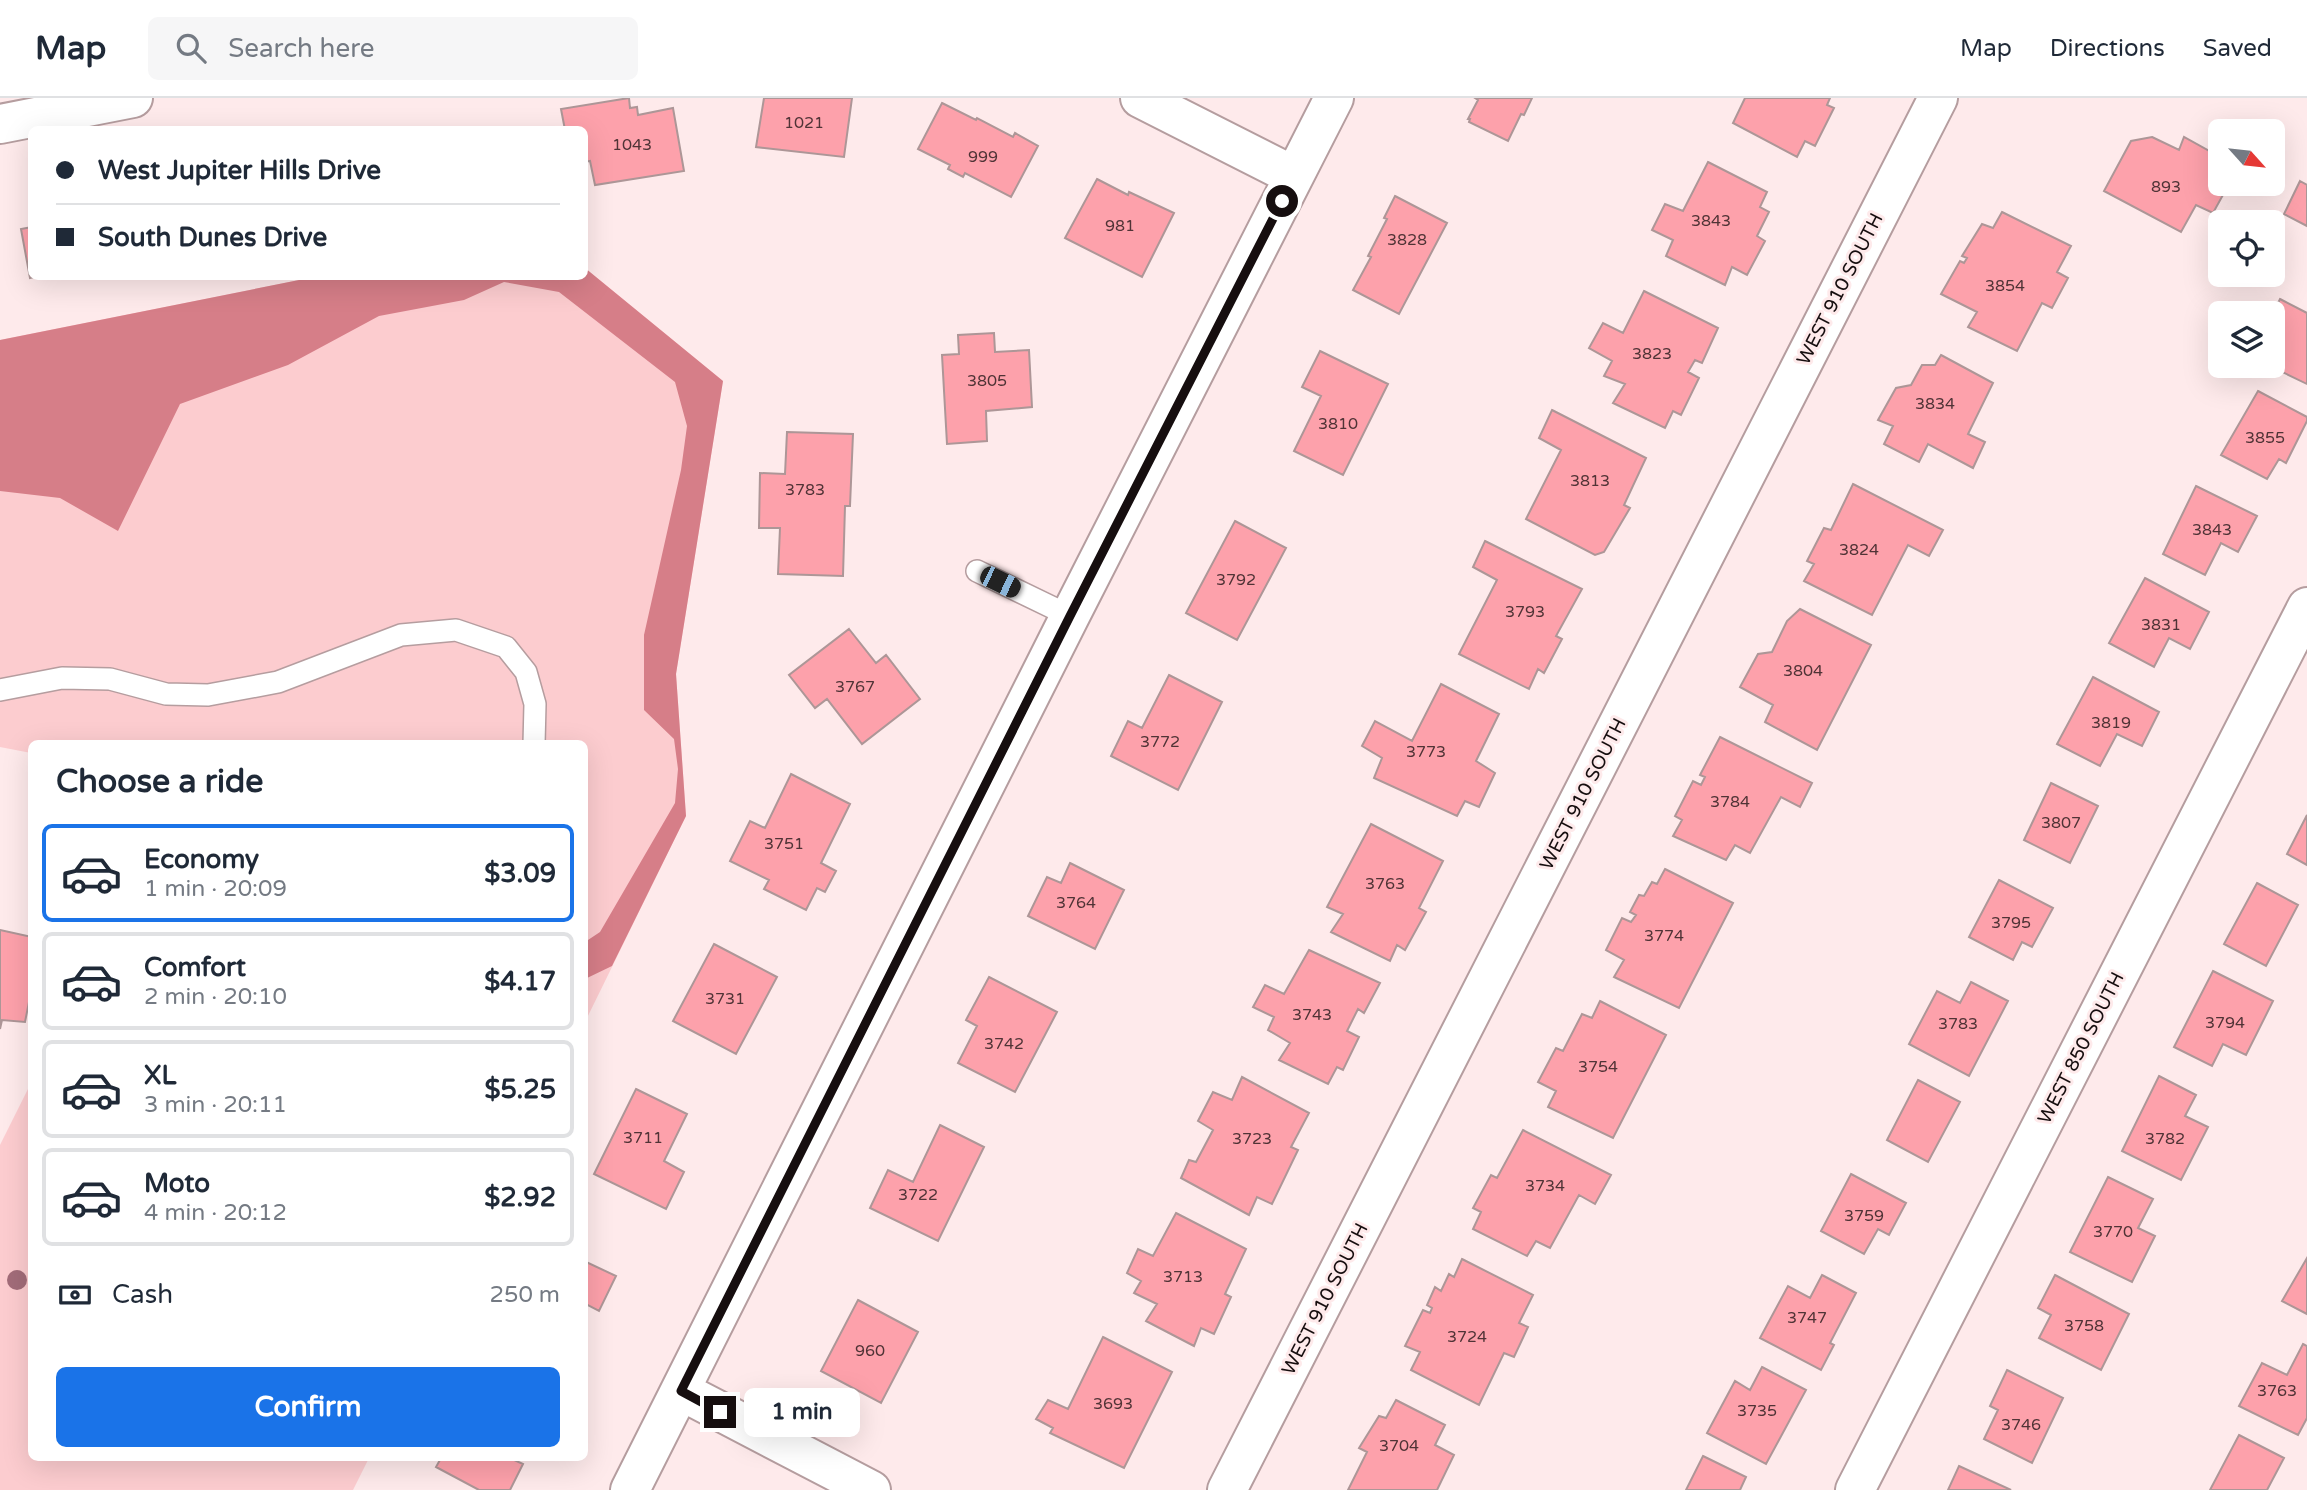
<!DOCTYPE html>
<html lang="en">
<head>
<meta charset="utf-8">
<style>
	:root { --surface:#fff; --page:#f6f6f7; --text:#1f2937; --muted:#747a83; --line:#e0e1e3; --accent:#1a73e8 }
	body { margin:0; font-family:"Varela Round",sans-serif; background:var(--page); color:var(--text); height:100vh; display:flex; flex-direction:column; font-size:26px; white-space:nowrap }
	* { box-sizing:border-box; margin:0 }
	p { font-size:23px; color:var(--muted) }
	.icon { flex:none; width:38px; height:38px; fill:none; stroke:currentColor; stroke-width:2; stroke-linecap:round; stroke-linejoin:round }
	.map { position:relative; flex:1; overflow:hidden }
	.panel { position:absolute; left:28px; top:642px; width:560px; height:721px; display:flex; flex-direction:column; background:var(--surface); border-radius:10px; box-shadow:0 7px 28px #0002 }
	.panel>* { flex:none }
	.banner { position:absolute; left:28px; top:28px; width:560px; height:154px; border-radius:10px; box-shadow:0 7px 28px #0002; display:grid; align-content:center; height:154px; padding:0 28px; background:var(--surface) }
	.needle { width:46px; rotate:117deg }
	.buttons { position:absolute; left:2208px; top:21px; display:grid; gap:14px }
	.buttons a { display:grid; place-items:center; width:77px; height:77px; border-radius:10px; background:var(--surface); box-shadow:0 7px 28px #0002; font-size:35px }
	.end { position:absolute; width:32px; height:32px; margin:-16px; border:9px solid #160e0f; background:#fff; box-shadow:0 0 0 4px #fff }
	.from { border-radius:50% }
	.bubble { position:absolute; height:49px; border-radius:10px; background:var(--surface); box-shadow:0 7px 28px #0002; font-size:23px; font-weight:800; line-height:49px; text-align:center }
	.car { position:absolute; width:21px; height:42px; margin:-21px -10px; border-radius:9px; box-shadow:0 0 5px 2px #0007; background:linear-gradient(#222 24%,#8ab4d8 0 40%,#222 0 76%,#8ab4d8 0 86%,#222 0) }
	.banner b { display:flex; align-items:center; gap:24px; height:66px; font-size:26px }
	.banner b+b { border-top:2px solid var(--line) }
	.banner i { width:18px; height:18px; background:var(--text) }
	ul { padding:0; list-style:none }
	li { display:flex; align-items:center; gap:21px; height:98px; margin:0 14px 10px; padding:0 14px; border:4px solid var(--line); border-radius:10px }
	li div { flex:1 }
	li b { display:block; font-size:26px }
	li em { font-style:normal; font-weight:800 }
	li.on { border-color:var(--accent) }
	li>.icon { width:63px; height:63px; stroke-width:1.5 }
	h2 { padding:0 28px; font-size:32px; line-height:84px }
	.pay { display:flex; align-items:center; gap:18px; height:77px; padding:0 28px; font-size:26px }
	.pay p { margin-inline-start:auto }
	.cta { display:flex; gap:14px; margin-top:auto; padding:14px 28px }
	.cta a { flex:1; height:80px; border-radius:10px; background:var(--accent); color:#fff; font-size:28px; font-weight:800; line-height:80px; text-align:center }
	header { display:flex; align-items:center; gap:42px; box-sizing:border-box; height:98px; padding:0 35px; background:var(--surface); border-bottom:2px solid var(--line) }
	header strong { font-size:33px }
	nav { display:flex; gap:38px; margin-inline-start:auto; font-size:24px }
	.search { width:490px; height:63px; background:var(--page); display:flex; align-items:center; gap:18px; box-sizing:border-box; padding:0 24px; border-radius:10px; color:var(--muted); font-size:26px }
	.map>svg:first-child { display:block }
	.green { fill:#fccccf }
	.water { fill:#d67e88 }
	.building { fill:#fda1ab; stroke:#ad9697; stroke-width:2 }
	.lines { fill:none; stroke-linecap:round; stroke-linejoin:round }
	.service-casing { stroke:#b59d9f; stroke-width:24 }
	.minor-casing { stroke:#b59d9f; stroke-width:42 }
	.service { stroke:#fff; stroke-width:21 }
	.minor { stroke:#fff; stroke-width:38 }
	.tree { fill:#a26c79 }
	.route { stroke:#160e0f; stroke-width:9 }
	.labels { text-anchor:middle; dominant-baseline:central; stroke-width:6; stroke-linejoin:round; paint-order:stroke }
	.number-label { font-size:16px; fill:#503336 }
	.street-label { font-size:19px; fill:#160e0f; stroke:#feeaeb }
</style>
</head>
<body>
<header>
<strong>Map</strong>
<div class="search"><svg class="icon" aria-label="search" viewBox="0 0 24 24"><circle cx="10" cy="10" r="6"/><path d="M15 15l6 6"/></svg>Search here</div>
<nav><a>Map</a><a>Directions</a><a>Saved</a></nav>
</header>
<div class="map">
<svg width="2307" height="1392" viewBox="0 0 2307 1392">
	<rect width="100%" height="100%" fill="#feeaeb"/>
	<!-- green -->
	<path class="green" d="M 585,170 L 723,283 L 676,576 L 686,718 L 585,924 L 584,646 L 32,646 L 31,655 L 0,649 L 0,242 L 314,179 L 584,178 Z
		M 31,985 L 32,1360 L 369,1360 L 353,1392 L 0,1392 L 0,1047 Z"/>
	<!-- water -->
	<path class="water" d="M 585,170 L 723,283 L 676,576 L 686,718 L 612,868 L 585,881 L 585,844 L 600,834 L 675,705 L 678,671 L 674,641 L 644,612 L 644,537 L 681,372 L 687,328 L 675,284 L 559,194 L 504,184 L 464,202 L 379,218 L 288,267 L 180,306 L 118,433 L 60,400 L 0,393 L 0,242 L 314,179 L 584,178 Z"/>
	<!-- building -->
	<path class="building" d="M 629,0 L 630,10 L 637,9 L 638,17 L 673,10 L 684,73 L 595,87 L 590,63 L 584,64 L 584,32 L 565,32 L 561,11 Z
		M 764,0 L 852,0 L 844,59 L 756,49 Z
		M 1475,0 L 1532,0 L 1524,17 L 1521,16 L 1508,43 L 1469,24 L 1470,21 L 1468,21 L 1478,2 Z
		M 1745,0 L 1830,0 L 1827,7 L 1834,10 L 1815,48 L 1805,43 L 1797,59 L 1733,25 Z
		M 942,5 L 976,22 L 977,20 L 1013,39 L 1015,35 L 1038,48 L 1011,99 L 965,75 L 963,79 L 948,71 L 950,67 L 918,51 Z
		M 2152,39 L 2179,52 L 2184,39 L 2220,59 L 2214,72 L 2221,76 L 2221,86 L 2229,86 L 2213,115 L 2196,107 L 2181,134 L 2104,93 L 2131,43 Z
		M 1708,64 L 1767,94 L 1760,109 L 1769,114 L 1757,138 L 1765,143 L 1747,177 L 1732,169 L 1725,187 L 1666,158 L 1673,142 L 1652,132 L 1665,106 L 1683,113 Z
		M 1097,81 L 1128,97 L 1129,94 L 1174,115 L 1142,179 L 1065,140 Z
		M 2300,83 L 2307,87 L 2307,128 L 2284,116 Z
		M 1395,98 L 1447,125 L 1399,216 L 1353,192 L 1371,159 L 1368,158 L 1387,121 L 1384,120 Z
		M 2002,114 L 2071,148 L 2057,174 L 2068,180 L 2052,210 L 2042,205 L 2017,253 L 1968,229 L 1977,214 L 1941,196 L 1960,163 L 1964,165 L 1967,160 L 1962,158 L 1982,126 L 1993,130 Z
		M 32,129 L 32,178 L 38,178 L 30,180 L 21,131 Z
		M 1644,193 L 1718,230 L 1702,265 L 1695,262 L 1688,274 L 1699,280 L 1681,317 L 1673,313 L 1665,330 L 1613,305 L 1625,286 L 1604,278 L 1612,263 L 1589,250 L 1603,225 L 1623,235 Z
		M 2280,201 L 2307,215 L 2307,286 L 2270,268 L 2273,268 L 2273,215 L 2270,215 L 2273,215 Z
		M 994,235 L 995,254 L 1029,252 L 1032,309 L 986,313 L 987,343 L 947,346 L 942,257 L 959,256 L 958,237 Z
		M 1320,253 L 1388,286 L 1343,377 L 1294,353 L 1321,298 L 1302,289 Z
		M 1941,257 L 1993,285 L 1968,336 L 1985,344 L 1973,370 L 1928,346 L 1919,364 L 1884,346 L 1893,328 L 1878,322 L 1896,290 L 1911,287 L 1922,267 L 1935,267 Z
		M 2258,293 L 2307,319 L 2307,323 L 2286,365 L 2279,361 L 2267,381 L 2221,357 Z
		M 1552,312 L 1646,360 L 1624,407 L 1630,410 L 1604,454 L 1595,457 L 1526,421 L 1561,352 L 1539,340 Z
		M 787,334 L 853,336 L 850,408 L 845,408 L 843,478 L 778,476 L 780,430 L 759,430 L 760,375 L 785,376 Z
		M 1853,386 L 1943,432 L 1929,458 L 1908,447 L 1872,517 L 1804,483 L 1814,466 L 1807,463 L 1824,430 L 1831,432 Z
		M 2196,388 L 2257,418 L 2238,454 L 2221,445 L 2205,477 L 2163,456 Z
		M 1235,423 L 1286,450 L 1237,542 L 1186,515 Z
		M 1485,443 L 1582,491 L 1556,538 L 1562,541 L 1544,575 L 1538,571 L 1529,591 L 1459,556 L 1497,482 L 1473,469 Z
		M 2145,480 L 2209,514 L 2190,551 L 2169,540 L 2154,569 L 2109,545 Z
		M 1800,511 L 1871,547 L 1817,652 L 1765,624 L 1773,607 L 1740,589 L 1758,556 L 1772,554 L 1787,523 Z
		M 849,531 L 876,565 L 886,557 L 920,601 L 862,646 L 827,601 L 815,610 L 789,577 Z
		M 1169,577 L 1222,604 L 1178,692 L 1111,658 L 1128,623 L 1142,630 Z
		M 2093,579 L 2159,614 L 2142,648 L 2117,636 L 2100,668 L 2057,646 Z
		M 1441,586 L 1499,616 L 1476,663 L 1495,675 L 1479,709 L 1465,703 L 1457,718 L 1374,680 L 1382,660 L 1362,648 L 1375,623 L 1412,643 Z
		M 1720,639 L 1812,685 L 1800,709 L 1781,699 L 1750,755 L 1735,747 L 1726,762 L 1673,738 L 1682,722 L 1675,718 L 1693,683 L 1701,687 L 1705,679 L 1700,677 Z
		M 791,676 L 850,706 L 821,765 L 836,773 L 825,794 L 817,790 L 806,812 L 764,791 L 769,782 L 730,763 L 750,723 L 765,730 Z
		M 2051,685 L 2098,708 L 2070,765 L 2024,742 Z
		M 2307,717 L 2307,767 L 2287,756 Z
		M 1371,726 L 1443,763 L 1419,810 L 1426,814 L 1405,852 L 1397,847 L 1390,863 L 1331,834 L 1343,816 L 1327,809 Z
		M 1070,765 L 1124,792 L 1095,851 L 1028,818 L 1047,779 L 1061,785 Z
		M 1665,771 L 1733,805 L 1679,910 L 1614,879 L 1624,862 L 1606,852 L 1622,820 L 1631,824 L 1636,817 L 1630,814 L 1639,797 L 1644,798 L 1652,784 L 1657,786 Z
		M 1999,782 L 2053,810 L 2032,849 L 2022,844 L 2013,862 L 1969,839 Z
		M 2257,785 L 2298,807 L 2266,868 L 2224,846 Z
		M 0,832 L 32,839 L 32,889 L 25,924 L 2,922 L 0,931 Z
		M 714,846 L 777,879 L 736,956 L 673,923 Z
		M 1309,852 L 1380,885 L 1364,915 L 1358,911 L 1347,933 L 1359,939 L 1343,972 L 1337,969 L 1328,986 L 1279,962 L 1290,945 L 1268,932 L 1274,919 L 1253,909 L 1265,887 L 1284,896 Z
		M 2213,873 L 2273,903 L 2246,957 L 2223,946 L 2212,968 L 2174,949 Z
		M 989,879 L 1057,914 L 1015,994 L 958,965 L 977,928 L 966,922 Z
		M 1971,884 L 2008,903 L 1969,978 L 1909,946 L 1937,893 L 1960,905 Z
		M 1600,903 L 1666,937 L 1613,1040 L 1548,1009 L 1556,993 L 1538,984 L 1556,950 L 1563,953 L 1582,916 L 1592,920 Z
		M 2159,978 L 2196,997 L 2185,1018 L 2208,1029 L 2181,1082 L 2122,1053 Z
		M 1242,979 L 1309,1015 L 1291,1049 L 1298,1052 L 1272,1106 L 1257,1099 L 1249,1117 L 1181,1080 L 1189,1062 L 1196,1064 L 1213,1032 L 1198,1023 L 1213,994 L 1232,1002 Z
		M 1918,982 L 1960,1004 L 1928,1064 L 1887,1042 Z
		M 636,991 L 687,1016 L 664,1063 L 684,1074 L 666,1111 L 594,1076 Z
		M 940,1027 L 984,1049 L 938,1143 L 870,1110 L 888,1072 L 913,1084 Z
		M 1523,1032 L 1611,1077 L 1595,1106 L 1579,1097 L 1550,1150 L 1536,1143 L 1527,1158 L 1473,1131 L 1481,1114 L 1473,1110 L 1491,1077 L 1497,1080 Z
		M 1851,1076 L 1906,1105 L 1889,1137 L 1878,1131 L 1864,1156 L 1821,1133 Z
		M 2108,1079 L 2153,1101 L 2138,1130 L 2155,1138 L 2132,1184 L 2070,1154 Z
		M 1176,1115 L 1246,1151 L 1225,1196 L 1231,1199 L 1214,1236 L 1201,1230 L 1194,1248 L 1146,1223 L 1157,1206 L 1134,1195 L 1141,1183 L 1127,1175 L 1138,1151 L 1153,1158 Z
		M 2307,1160 L 2307,1216 L 2282,1203 Z
		M 1462,1161 L 1533,1197 L 1519,1225 L 1528,1229 L 1514,1259 L 1504,1255 L 1479,1307 L 1411,1272 L 1420,1254 L 1405,1248 L 1423,1212 L 1430,1215 L 1432,1210 L 1427,1207 L 1435,1189 L 1441,1193 L 1449,1176 L 1454,1179 Z
		M 584,1163 L 616,1178 L 599,1213 L 586,1206 L 584,1210 Z
		M 1822,1177 L 1856,1195 L 1830,1245 L 1834,1247 L 1821,1272 L 1760,1240 L 1788,1188 L 1810,1200 Z
		M 2055,1177 L 2129,1216 L 2101,1272 L 2039,1240 L 2051,1217 L 2038,1210 Z
		M 858,1202 L 918,1234 L 881,1305 L 821,1273 Z
		M 1103,1239 L 1172,1274 L 1124,1370 L 1050,1335 L 1053,1330 L 1036,1321 L 1048,1302 L 1068,1311 Z
		M 2303,1246 L 2307,1248 L 2307,1320 L 2298,1337 L 2239,1308 L 2262,1265 L 2287,1277 Z
		M 1762,1269 L 1806,1292 L 1766,1366 L 1707,1335 L 1735,1283 L 1750,1292 Z
		M 2007,1272 L 2063,1300 L 2032,1365 L 1984,1341 L 1998,1312 L 1990,1308 Z
		M 1396,1302 L 1445,1327 L 1435,1347 L 1454,1357 L 1437,1392 L 1348,1392 L 1367,1354 L 1359,1350 L 1379,1318 L 1386,1320 Z
		M 2239,1337 L 2284,1360 L 2267,1392 L 2210,1392 Z
		M 1703,1358 L 1746,1379 L 1740,1392 L 1686,1392 Z
		M 441,1360 L 510,1360 L 523,1366 L 510,1392 L 479,1392 L 436,1369 Z
		M 1959,1368 L 2011,1392 L 1948,1392 Z"/>
	<g class="lines">
		<defs>
			<path id="service" d="M 977,473 L 1070,518
				M 0,592 L 62,580 L 110,581 L 166,596 L 208,597 L 278,584 L 401,537 L 456,532 L 506,549 L 526,574 L 535,606 L 534,646"/>
			<path id="minor" d="M 1140,0 L 1294,78
				M 0,26 L 133,0
				M 681,1293 L 871,1392
				M 630,1392 L 1070,518 L 1334,0
				M 1227,1392 L 1938,0
				M 1855,1392 L 2307,509"/>
		</defs>
		<!-- service casing -->
		<use href="#service" class="service-casing"/>
		<!-- minor casing -->
		<use href="#minor" class="minor-casing"/>
		<!-- service -->
		<use href="#service" class="service"/>
		<!-- minor -->
		<use href="#minor" class="minor"/>
	</g>
	<!-- trees -->
	<circle class="tree" cx="17" cy="1182" r="10"/>
	<g class="lines">
		<!-- route -->
		<path class="route" d="M 720,1314 L 681,1293 L 1070,518 L 1282,103"/>
	</g>
	<g class="labels">
		<!-- number labels -->
		<g class="number-label">
			<text x="804" y="25">1021</text>
			<text x="632" y="47">1043</text>
			<text x="983" y="59">999</text>
			<text x="2166" y="89">893</text>
			<text x="1711" y="123">3843</text>
			<text x="1120" y="128">981</text>
			<text x="1407" y="142">3828</text>
			<text x="2005" y="188">3854</text>
			<text x="1652" y="256">3823</text>
			<text x="987" y="283">3805</text>
			<text x="1935" y="306">3834</text>
			<text x="1338" y="326">3810</text>
			<text x="2265" y="340">3855</text>
			<text x="1590" y="383">3813</text>
			<text x="805" y="392">3783</text>
			<text x="2212" y="432">3843</text>
			<text x="1859" y="452">3824</text>
			<text x="1236" y="482">3792</text>
			<text x="1525" y="514">3793</text>
			<text x="2161" y="527">3831</text>
			<text x="1803" y="573">3804</text>
			<text x="855" y="589">3767</text>
			<text x="2111" y="625">3819</text>
			<text x="1160" y="644">3772</text>
			<text x="1426" y="654">3773</text>
			<text x="1730" y="704">3784</text>
			<text x="2061" y="725">3807</text>
			<text x="784" y="746">3751</text>
			<text x="1385" y="786">3763</text>
			<text x="1076" y="805">3764</text>
			<text x="2011" y="825">3795</text>
			<text x="1664" y="838">3774</text>
			<text x="725" y="901">3731</text>
			<text x="1312" y="917">3743</text>
			<text x="2225" y="925">3794</text>
			<text x="1958" y="926">3783</text>
			<text x="1004" y="946">3742</text>
			<text x="1598" y="969">3754</text>
			<text x="643" y="1040">3711</text>
			<text x="1252" y="1041">3723</text>
			<text x="2165" y="1041">3782</text>
			<text x="1545" y="1088">3734</text>
			<text x="918" y="1097">3722</text>
			<text x="1864" y="1118">3759</text>
			<text x="2113" y="1134">3770</text>
			<text x="1183" y="1179">3713</text>
			<text x="1807" y="1220">3747</text>
			<text x="2084" y="1228">3758</text>
			<text x="1467" y="1239">3724</text>
			<text x="870" y="1253">960</text>
			<text x="2277" y="1293">3763</text>
			<text x="1113" y="1306">3693</text>
			<text x="1757" y="1313">3735</text>
			<text x="2021" y="1327">3746</text>
			<text x="1399" y="1348">3704</text>
		</g>
		<!-- street labels -->
		<g class="street-label">
			<text transform="translate(1840 191) rotate(-63)">WEST 910 SOUTH</text>
			<text transform="translate(1583 696) rotate(-63)">WEST 910 SOUTH</text>
			<text transform="translate(2081 950) rotate(-63)">WEST 850 SOUTH</text>
			<text transform="translate(1325 1201) rotate(-63)">WEST 910 SOUTH</text>
		</g>
	</g>
</svg>
<div class="buttons">
<a><svg class="needle" viewBox="-14 -14 28 28"><path d="M0-13l5 13h-10z" fill="#e53935"/><path d="M0 13l5-13h-10z" fill="#747a83"/></svg></a>
<a><svg class="icon" aria-label="locate" viewBox="0 0 24 24"><circle cx="12" cy="12" r="6"/><path d="M12 2v4M12 18v4M2 12h4M18 12h4"/></svg></a>
<a><svg class="icon" aria-label="layers" viewBox="0 0 24 24"><path d="M12 4l9 5-9 5-9-5zM3 14l9 5 9-5"/></svg></a>
</div>
<i class="end from" style="left:1282px;top:103px"></i>
<i class="end" style="left:720px;top:1314px"></i>
<div class="bubble" style="left:744px;top:1290px;width:116px">1 min</div>
<i class="car" style="left:1000px;top:484px;rotate:116deg"></i>
<div class="banner">
<b><i class="from"></i>West Jupiter Hills Drive</b>
<b><i></i>South Dunes Drive</b>
</div>
<section class="panel">
<h2>Choose a ride</h2>
<ul>
<li class="on"><svg class="icon" aria-label="car" viewBox="0 0 24 24"><path d="M5 17H2v-5l4-1 3-4h7l3 4 3 1v5h-3M9 17h6M6 11h13"/><circle cx="7" cy="17" r="2"/><circle cx="17" cy="17" r="2"/></svg><div><b>Economy</b><p>1 min · 20:09</p></div><em>$3.09</em></li>
<li><svg class="icon" aria-label="car" viewBox="0 0 24 24"><path d="M5 17H2v-5l4-1 3-4h7l3 4 3 1v5h-3M9 17h6M6 11h13"/><circle cx="7" cy="17" r="2"/><circle cx="17" cy="17" r="2"/></svg><div><b>Comfort</b><p>2 min · 20:10</p></div><em>$4.17</em></li>
<li><svg class="icon" aria-label="car" viewBox="0 0 24 24"><path d="M5 17H2v-5l4-1 3-4h7l3 4 3 1v5h-3M9 17h6M6 11h13"/><circle cx="7" cy="17" r="2"/><circle cx="17" cy="17" r="2"/></svg><div><b>XL</b><p>3 min · 20:11</p></div><em>$5.25</em></li>
<li><svg class="icon" aria-label="car" viewBox="0 0 24 24"><path d="M5 17H2v-5l4-1 3-4h7l3 4 3 1v5h-3M9 17h6M6 11h13"/><circle cx="7" cy="17" r="2"/><circle cx="17" cy="17" r="2"/></svg><div><b>Moto</b><p>4 min · 20:12</p></div><em>$2.92</em></li>
</ul>
<div class="pay"><svg class="icon" aria-label="cash" viewBox="0 0 24 24"><path d="M3 7h18v10H3z"/><circle cx="12" cy="12" r="2"/></svg>Cash<p>250 m</p></div>
<div class="cta"><a>Confirm</a></div>
</section>
</div>
</body>
</html>
